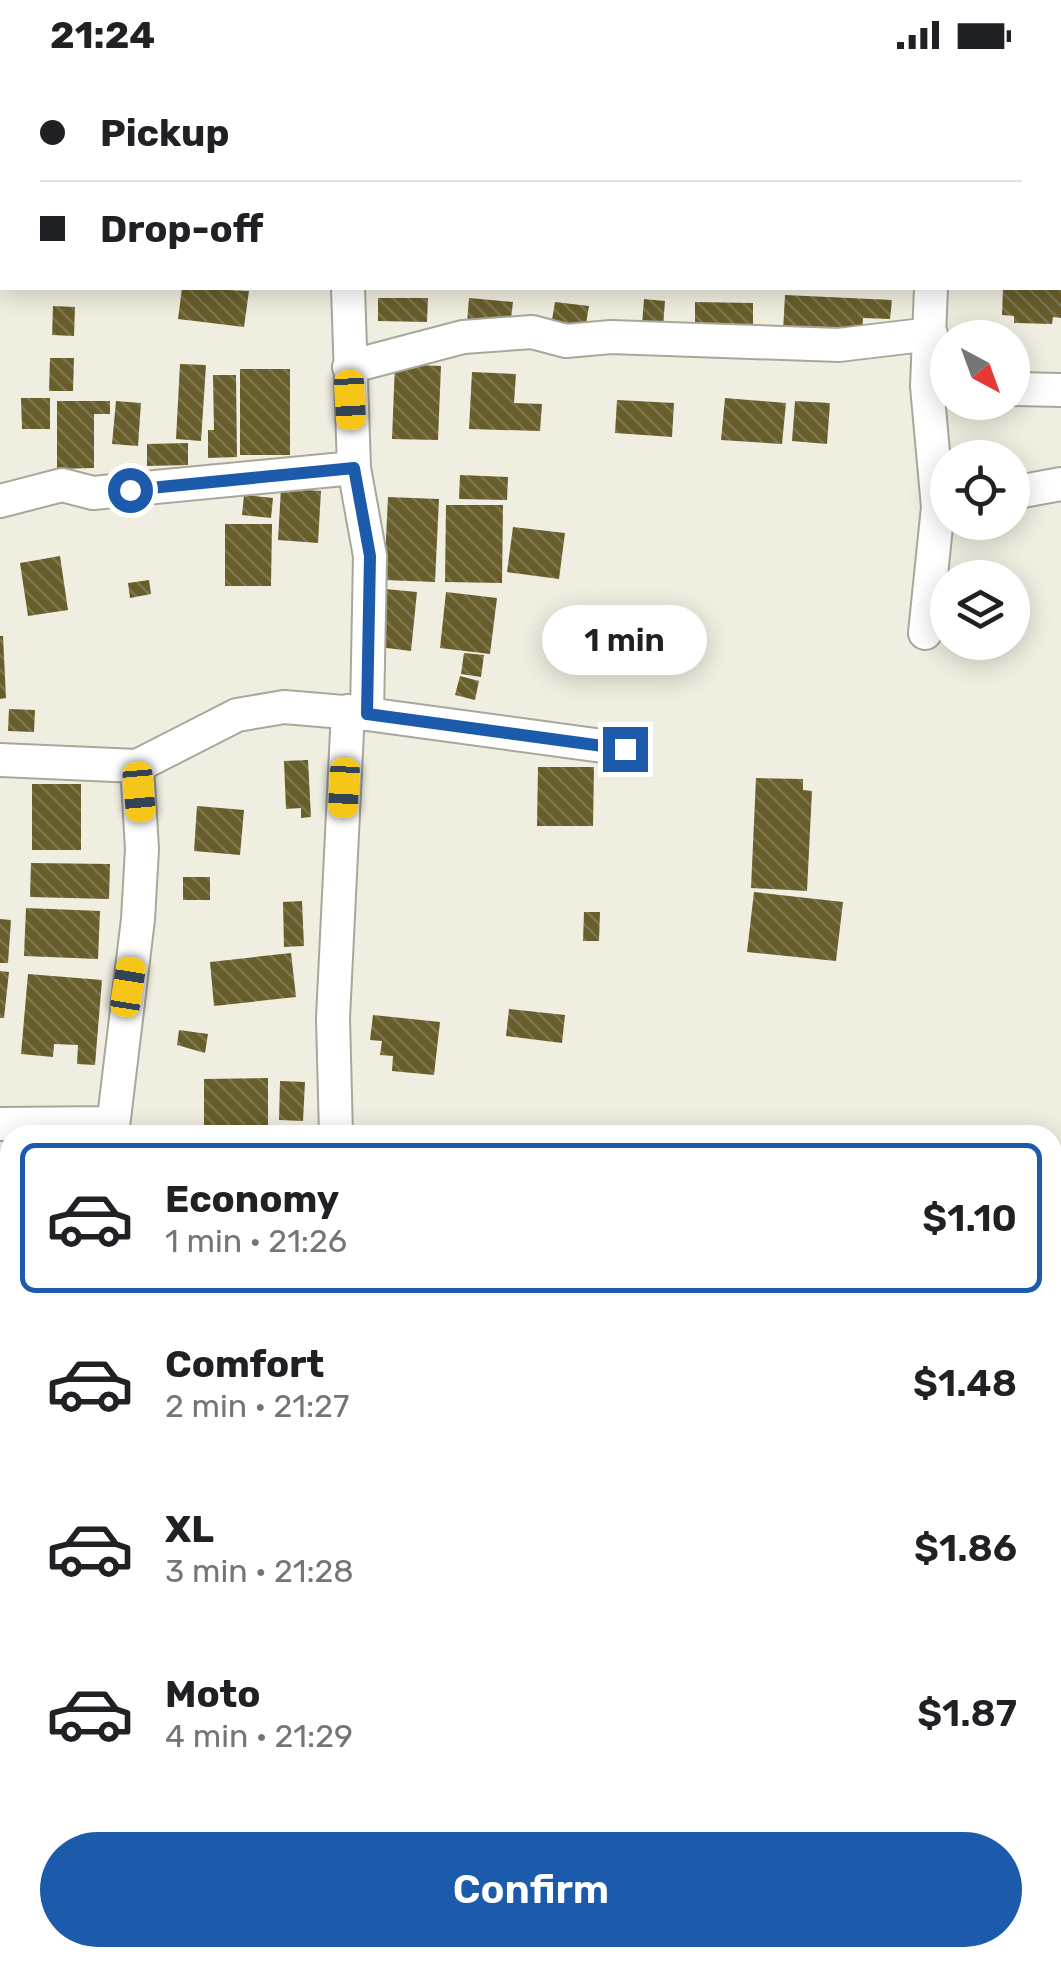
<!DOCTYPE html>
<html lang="en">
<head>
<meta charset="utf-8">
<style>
	:root { --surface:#fff; --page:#f2f2f2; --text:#202124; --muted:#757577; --line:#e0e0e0; --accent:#1c5bac }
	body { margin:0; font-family:Rubik,sans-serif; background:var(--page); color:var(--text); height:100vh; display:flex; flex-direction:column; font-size:38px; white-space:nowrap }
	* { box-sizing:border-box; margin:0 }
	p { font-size:32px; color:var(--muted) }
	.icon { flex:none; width:55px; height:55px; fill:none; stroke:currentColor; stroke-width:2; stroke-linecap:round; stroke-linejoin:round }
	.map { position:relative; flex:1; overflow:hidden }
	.drawer { position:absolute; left:0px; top:1055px; width:1062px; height:842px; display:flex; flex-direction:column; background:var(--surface); border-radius:30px 30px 0 0; box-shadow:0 5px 25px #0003 }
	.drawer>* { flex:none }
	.hud { position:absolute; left:0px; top:0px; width:1062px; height:220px; box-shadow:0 5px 25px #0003; display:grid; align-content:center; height:220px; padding:0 40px; background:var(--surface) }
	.needle { width:65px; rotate:139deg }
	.tools { position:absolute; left:930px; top:250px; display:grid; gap:20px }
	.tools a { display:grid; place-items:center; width:100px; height:100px; border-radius:50%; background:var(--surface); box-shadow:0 5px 25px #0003; font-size:50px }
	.end { position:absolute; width:45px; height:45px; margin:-22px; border:12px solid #1c5bac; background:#fff; box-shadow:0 0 0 5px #fff }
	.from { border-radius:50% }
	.bubble { position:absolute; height:70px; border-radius:35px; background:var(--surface); box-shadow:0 5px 25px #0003; font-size:32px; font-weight:600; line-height:70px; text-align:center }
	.car { position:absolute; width:30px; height:60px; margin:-30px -15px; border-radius:12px; box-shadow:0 0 8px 2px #0007; background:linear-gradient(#f5c518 24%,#345 0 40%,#f5c518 0 76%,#345 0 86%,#f5c518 0) }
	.hud b { display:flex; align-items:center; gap:35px; height:95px; font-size:38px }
	.hud b+b { border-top:2px solid var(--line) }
	.hud i { width:25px; height:25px; background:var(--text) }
	ul { padding:18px 0 0; list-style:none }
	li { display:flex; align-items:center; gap:30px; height:150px; margin:0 20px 15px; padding:0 20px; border:5px solid transparent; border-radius:15px }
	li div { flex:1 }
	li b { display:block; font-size:38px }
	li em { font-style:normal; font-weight:600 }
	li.selected { border-color:var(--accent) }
	li>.icon { width:90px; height:90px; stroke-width:1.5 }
	.button { display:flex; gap:20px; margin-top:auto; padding:20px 40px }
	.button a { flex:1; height:115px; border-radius:60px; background:var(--accent); color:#fff; font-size:40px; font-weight:600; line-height:115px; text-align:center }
	.status { display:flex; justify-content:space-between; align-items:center; height:70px; padding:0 50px; background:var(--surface); direction:ltr }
	.status svg { height:28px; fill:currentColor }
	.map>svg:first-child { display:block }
	.building { fill:url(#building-back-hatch) }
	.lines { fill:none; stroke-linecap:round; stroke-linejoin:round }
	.street-casing { stroke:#a9a79a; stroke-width:36 }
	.street { stroke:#fff; stroke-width:32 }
	.route { stroke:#1c5bac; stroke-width:12 }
</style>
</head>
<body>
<div class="status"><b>21:24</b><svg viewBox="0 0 49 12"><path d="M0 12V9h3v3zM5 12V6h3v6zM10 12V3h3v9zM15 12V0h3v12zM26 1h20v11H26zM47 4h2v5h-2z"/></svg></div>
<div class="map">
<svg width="1061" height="1896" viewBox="0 0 1061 1896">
	<defs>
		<pattern id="building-back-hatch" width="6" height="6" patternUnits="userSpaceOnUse" patternTransform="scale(2.5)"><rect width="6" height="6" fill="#685e2b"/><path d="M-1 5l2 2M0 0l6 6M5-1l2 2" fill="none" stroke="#7e7650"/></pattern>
	</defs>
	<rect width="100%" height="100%" fill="#f0eee0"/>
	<!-- building -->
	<path class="building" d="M 182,218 L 249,221 L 244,257 L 178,249 Z
		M 1003,218 L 1061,218 L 1061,248 L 1053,247 L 1052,254 L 1014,253 L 1014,246 L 1002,245 Z
		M 785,225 L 892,230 L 890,249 L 863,248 L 862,264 L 783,261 Z
		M 378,228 L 428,228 L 427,252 L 378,251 Z
		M 469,228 L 513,232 L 510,257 L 467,253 Z
		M 644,229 L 665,231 L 663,257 L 642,255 Z
		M 555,232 L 589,236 L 584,266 L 550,262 Z
		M 695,232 L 753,233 L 753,261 L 695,260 Z
		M 53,236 L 75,237 L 74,266 L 52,265 Z
		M 50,288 L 74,288 L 73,321 L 49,321 Z
		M 180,294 L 206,295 L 201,371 L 176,369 Z
		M 395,294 L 441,296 L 438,370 L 392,369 Z
		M 240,299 L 290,299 L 290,385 L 240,385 Z
		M 472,302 L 516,304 L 514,333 L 542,334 L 540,361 L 469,359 Z
		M 213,305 L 236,305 L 237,387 L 208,388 L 208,360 L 214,360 Z
		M 21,328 L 50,328 L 50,359 L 22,359 Z
		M 725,328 L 786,333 L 782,374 L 721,370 Z
		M 617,330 L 674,333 L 672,367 L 615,363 Z
		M 57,331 L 110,331 L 110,344 L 94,344 L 94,398 L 57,399 Z
		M 116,331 L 141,333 L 138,376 L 112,374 Z
		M 795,331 L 830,333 L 827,374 L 792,371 Z
		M 188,373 L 188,395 L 147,396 L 147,374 Z
		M 460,405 L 508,407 L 507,430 L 459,429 Z
		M 281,418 L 321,421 L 318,473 L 278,470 Z
		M 244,425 L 273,428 L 271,448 L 242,445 Z
		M 388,427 L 439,429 L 435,512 L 384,510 Z
		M 446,435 L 503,435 L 502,513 L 445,512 Z
		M 225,454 L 272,454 L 271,516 L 225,516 Z
		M 513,457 L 565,463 L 559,509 L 507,502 Z
		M 60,486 L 68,540 L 28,546 L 20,493 Z
		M 149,510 L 151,524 L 130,528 L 128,513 Z
		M 385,519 L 417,522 L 411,581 L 379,577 Z
		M 446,522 L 497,528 L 490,584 L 440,578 Z
		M 0,566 L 3,566 L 6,628 L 0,629 Z
		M 464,583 L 484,585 L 481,607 L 461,604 Z
		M 460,606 L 479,611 L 475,630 L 455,625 Z
		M 9,639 L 35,640 L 34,662 L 8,661 Z
		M 308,690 L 311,747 L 301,748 L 301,738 L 286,739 L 284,691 Z
		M 538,697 L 594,697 L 593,756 L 537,756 Z
		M 756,708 L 803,709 L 803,720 L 812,721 L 807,821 L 751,818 Z
		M 32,714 L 81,714 L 81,780 L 32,780 Z
		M 197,736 L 244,740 L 240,785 L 194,781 Z
		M 31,793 L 110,794 L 109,829 L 30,827 Z
		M 183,807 L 210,807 L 210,830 L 183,830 Z
		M 754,822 L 843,832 L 836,891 L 747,882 Z
		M 302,831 L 304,876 L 284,877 L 283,832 Z
		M 26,838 L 100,841 L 98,889 L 24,886 Z
		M 584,842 L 600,842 L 599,871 L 583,871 Z
		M 0,849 L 11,850 L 8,893 L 0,893 Z
		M 291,883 L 296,927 L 214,936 L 210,892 Z
		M 0,901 L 9,902 L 4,948 L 0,948 Z
		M 28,904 L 102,910 L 95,995 L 77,994 L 78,975 L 54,974 L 53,987 L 21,984 Z
		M 509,939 L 565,945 L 562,973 L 506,966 Z
		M 373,945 L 440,952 L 434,1005 L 392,1001 L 393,986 L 380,985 L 382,971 L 370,970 Z
		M 179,960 L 208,964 L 205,983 L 177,975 Z
		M 268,1008 L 268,1055 L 204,1056 L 204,1009 Z
		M 280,1011 L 305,1012 L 303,1051 L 279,1050 Z
		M 0,1118 L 10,1118 L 10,1159 L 0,1159 Z
		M 0,1795 L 10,1796 L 10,1860 L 0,1859 Z
		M 0,1865 L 10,1866 L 10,1888 L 32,1888 L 31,1893 L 0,1896 Z
		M 148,1888 L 220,1888 L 219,1896 L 147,1896 Z
		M 546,1888 L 567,1888 L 586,1890 L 586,1896 L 544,1896 Z"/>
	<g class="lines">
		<defs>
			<path id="street" d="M 346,0 L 346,2
				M 927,0 L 927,2
				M 1060,29 L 1061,29
				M 349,297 L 463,267 L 532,262 L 566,271 L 611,267 L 839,275 L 931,264
				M 1012,319 L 1061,320
				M 354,398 L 370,486 L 367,644
				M 1012,423 L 1061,414
				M 0,431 L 62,415 L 93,423 L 354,398 L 348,218
				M 925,563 L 938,437 L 927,316 L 931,218
				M 0,690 L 137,696 L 142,779 L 138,849 L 112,1065
				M 137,696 L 237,645 L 284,637 L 367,644 L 625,679
				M 0,1054 L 112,1053
				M 336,1065 L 333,948 L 348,641
				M 0,1621 L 10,1621
				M 261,1896 L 261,1888"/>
		</defs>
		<!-- street casing -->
		<use href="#street" class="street-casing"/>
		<!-- street -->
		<use href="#street" class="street"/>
	</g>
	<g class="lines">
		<!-- route -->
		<path class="route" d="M 130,420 L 354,398 L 370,486 L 367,644 L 625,679"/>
	</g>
</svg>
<div class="tools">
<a><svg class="needle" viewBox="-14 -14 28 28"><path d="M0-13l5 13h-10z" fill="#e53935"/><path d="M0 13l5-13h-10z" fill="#757577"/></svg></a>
<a><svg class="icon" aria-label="locate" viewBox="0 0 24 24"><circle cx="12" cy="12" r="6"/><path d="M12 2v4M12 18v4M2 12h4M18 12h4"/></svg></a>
<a><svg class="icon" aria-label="layers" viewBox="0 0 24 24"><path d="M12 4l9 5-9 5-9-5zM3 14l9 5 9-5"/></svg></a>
</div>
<i class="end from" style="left:130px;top:420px"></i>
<i class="end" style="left:625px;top:679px"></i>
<div class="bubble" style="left:542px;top:535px;width:165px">1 min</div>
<i class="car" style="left:350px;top:330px;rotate:177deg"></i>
<i class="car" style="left:344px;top:718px;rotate:183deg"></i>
<i class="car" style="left:139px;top:722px;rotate:175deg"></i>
<i class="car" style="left:128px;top:917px;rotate:9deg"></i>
<div class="hud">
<b><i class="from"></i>Pickup</b>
<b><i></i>Drop-off</b>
</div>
<section class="drawer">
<ul>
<li class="selected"><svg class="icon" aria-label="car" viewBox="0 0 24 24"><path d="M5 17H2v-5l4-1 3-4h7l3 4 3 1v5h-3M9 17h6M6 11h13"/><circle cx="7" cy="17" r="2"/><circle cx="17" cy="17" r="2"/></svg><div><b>Economy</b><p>1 min · 21:26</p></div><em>$1.10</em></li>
<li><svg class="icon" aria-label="car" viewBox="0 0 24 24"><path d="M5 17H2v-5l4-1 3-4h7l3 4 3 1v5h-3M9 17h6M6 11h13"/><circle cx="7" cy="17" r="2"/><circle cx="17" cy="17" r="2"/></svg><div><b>Comfort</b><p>2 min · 21:27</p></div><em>$1.48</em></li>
<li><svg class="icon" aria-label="car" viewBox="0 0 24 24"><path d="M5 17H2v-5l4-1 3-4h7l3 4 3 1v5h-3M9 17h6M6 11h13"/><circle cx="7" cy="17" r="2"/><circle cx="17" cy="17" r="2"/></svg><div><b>XL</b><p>3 min · 21:28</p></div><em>$1.86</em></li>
<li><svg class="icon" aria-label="car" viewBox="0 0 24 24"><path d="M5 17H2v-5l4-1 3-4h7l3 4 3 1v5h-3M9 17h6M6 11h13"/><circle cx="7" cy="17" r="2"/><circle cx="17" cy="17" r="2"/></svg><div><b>Moto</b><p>4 min · 21:29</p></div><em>$1.87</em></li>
</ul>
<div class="button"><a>Confirm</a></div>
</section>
</div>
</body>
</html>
